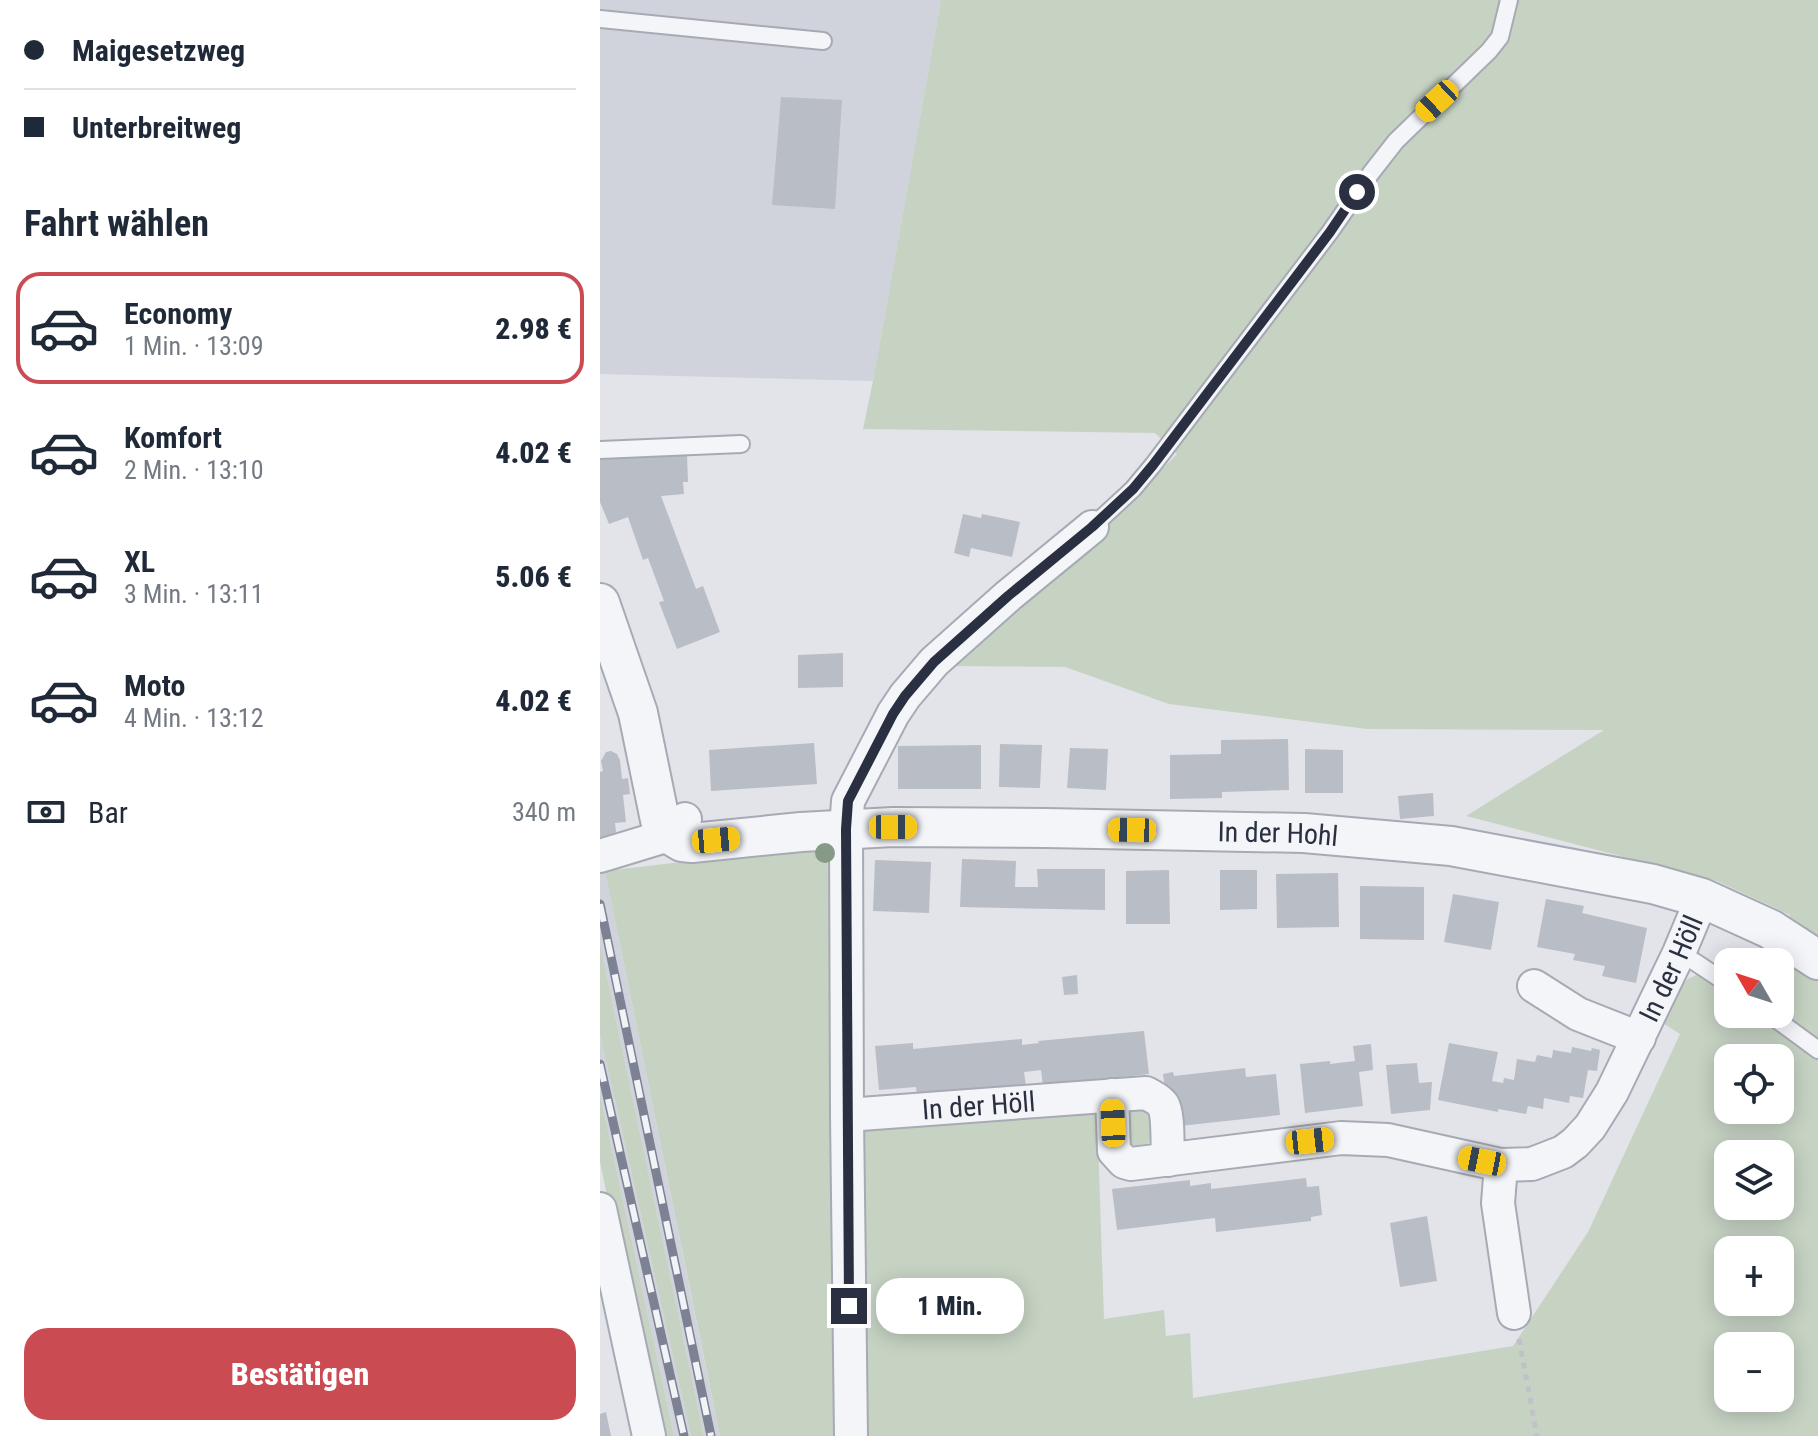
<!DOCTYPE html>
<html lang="de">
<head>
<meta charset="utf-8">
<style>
	:root { --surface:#fff; --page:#f6f6f7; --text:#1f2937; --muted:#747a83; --line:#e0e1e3; --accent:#cb4b52 }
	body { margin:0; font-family:"Roboto Condensed",sans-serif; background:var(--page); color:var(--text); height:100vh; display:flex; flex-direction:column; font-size:30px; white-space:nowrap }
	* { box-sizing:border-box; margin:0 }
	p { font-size:26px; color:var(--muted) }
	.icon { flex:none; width:44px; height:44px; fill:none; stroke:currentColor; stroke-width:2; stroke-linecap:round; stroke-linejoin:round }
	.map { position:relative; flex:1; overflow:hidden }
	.panel { display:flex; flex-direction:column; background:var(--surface); width:600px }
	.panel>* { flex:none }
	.top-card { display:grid; align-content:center; height:176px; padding:0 24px; background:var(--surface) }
	.needle { width:52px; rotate:309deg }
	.tools { position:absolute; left:1114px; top:948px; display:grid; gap:16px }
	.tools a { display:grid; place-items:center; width:80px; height:80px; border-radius:16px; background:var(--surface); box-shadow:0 4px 20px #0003; font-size:40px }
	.end { position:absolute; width:36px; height:36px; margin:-18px; border:10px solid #2a3041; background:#fff; box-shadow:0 0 0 4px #fff }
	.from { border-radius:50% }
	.bubble { position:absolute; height:56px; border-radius:24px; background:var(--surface); box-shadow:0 4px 20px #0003; font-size:26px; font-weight:800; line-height:56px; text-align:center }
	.car { position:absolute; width:24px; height:48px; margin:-24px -12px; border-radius:10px; box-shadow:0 0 6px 2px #0007; background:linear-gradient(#f5c518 24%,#345 0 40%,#f5c518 0 76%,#345 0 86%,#f5c518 0) }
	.top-card b { display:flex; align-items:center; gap:28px; height:76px; font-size:30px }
	.top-card b+b { border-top:2px solid var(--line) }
	.top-card i { width:20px; height:20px; background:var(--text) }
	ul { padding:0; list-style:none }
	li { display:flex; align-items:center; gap:24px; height:112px; margin:0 16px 12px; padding:0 8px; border:4px solid transparent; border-radius:24px }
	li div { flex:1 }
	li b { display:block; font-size:30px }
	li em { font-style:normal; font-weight:800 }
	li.selected { border-color:var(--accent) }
	li>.icon { width:72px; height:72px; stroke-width:1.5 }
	h2 { padding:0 24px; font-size:36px; line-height:96px }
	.pay { display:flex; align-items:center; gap:20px; height:88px; padding:0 24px; font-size:30px }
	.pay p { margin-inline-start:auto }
	.button { display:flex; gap:16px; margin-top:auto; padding:16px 24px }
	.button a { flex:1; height:92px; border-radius:24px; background:var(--accent); color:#fff; font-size:32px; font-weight:800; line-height:92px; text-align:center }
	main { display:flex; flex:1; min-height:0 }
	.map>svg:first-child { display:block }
	.built { fill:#d0d3dc }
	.green { fill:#c6d3c3; fill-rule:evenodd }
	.building { fill:#b9bdc6 }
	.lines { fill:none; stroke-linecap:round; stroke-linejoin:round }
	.service-casing { stroke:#a7aab4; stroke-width:20 }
	.minor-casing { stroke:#a7aab4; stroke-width:36 }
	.tertiary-casing { stroke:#a7aab4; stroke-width:42 }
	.path { stroke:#bfc2c8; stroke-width:5; stroke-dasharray:6 6; stroke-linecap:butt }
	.service { stroke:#f4f5f8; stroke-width:16 }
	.minor { stroke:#f4f5f8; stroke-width:32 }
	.tertiary { stroke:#f4f5f8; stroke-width:38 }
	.rail-casing { stroke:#7c8293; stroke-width:9 }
	.rail { stroke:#f1f3f7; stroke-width:6; stroke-dasharray:18; stroke-linecap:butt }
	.tree { fill:#869a88 }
	.route { stroke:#2a3041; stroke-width:10 }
	.labels { text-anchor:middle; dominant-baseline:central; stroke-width:7; stroke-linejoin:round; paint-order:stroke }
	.street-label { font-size:28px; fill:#2a3041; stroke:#f1f3f7 }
</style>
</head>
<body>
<main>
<section class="panel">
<div class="top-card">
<b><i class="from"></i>Maigesetzweg</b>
<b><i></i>Unterbreitweg</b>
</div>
<h2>Fahrt wählen</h2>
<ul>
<li class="selected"><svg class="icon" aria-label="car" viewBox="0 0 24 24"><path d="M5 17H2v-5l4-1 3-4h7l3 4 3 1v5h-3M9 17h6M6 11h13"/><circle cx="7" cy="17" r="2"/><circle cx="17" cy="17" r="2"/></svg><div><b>Economy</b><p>1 Min. · 13:09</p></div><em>2.98 €</em></li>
<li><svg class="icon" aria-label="car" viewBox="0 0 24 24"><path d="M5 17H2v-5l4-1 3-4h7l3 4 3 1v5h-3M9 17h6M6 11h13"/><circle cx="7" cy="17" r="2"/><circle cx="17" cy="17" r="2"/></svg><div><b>Komfort</b><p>2 Min. · 13:10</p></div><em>4.02 €</em></li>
<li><svg class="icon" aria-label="car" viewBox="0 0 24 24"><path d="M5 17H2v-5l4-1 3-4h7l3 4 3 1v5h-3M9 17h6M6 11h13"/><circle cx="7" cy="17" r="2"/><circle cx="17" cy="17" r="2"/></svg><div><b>XL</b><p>3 Min. · 13:11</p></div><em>5.06 €</em></li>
<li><svg class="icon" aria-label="car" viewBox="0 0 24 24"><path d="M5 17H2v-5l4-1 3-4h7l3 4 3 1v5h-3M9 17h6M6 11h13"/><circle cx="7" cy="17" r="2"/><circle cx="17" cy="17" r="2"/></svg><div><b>Moto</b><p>4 Min. · 13:12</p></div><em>4.02 €</em></li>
</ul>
<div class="pay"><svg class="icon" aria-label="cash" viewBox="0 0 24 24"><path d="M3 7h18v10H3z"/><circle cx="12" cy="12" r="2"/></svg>Bar<p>340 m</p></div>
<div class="button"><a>Bestätigen</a></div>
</section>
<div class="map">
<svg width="1218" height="1436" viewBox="0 0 1218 1436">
	<rect width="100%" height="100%" fill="#e2e4ea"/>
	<!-- built -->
	<path class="built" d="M 0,0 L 341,0 L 273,381 L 0,374 Z
		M 5,871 L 104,1359 L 120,1436 L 104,1436 L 0,944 L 0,872 Z
		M 0,1034 L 91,1436 L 74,1436 L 0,1094 Z"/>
	<!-- green -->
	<path class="green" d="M 341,0 L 1218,0 L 1218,1436 L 120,1436 L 5,871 L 241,843 L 238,1129 L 497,1111 L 504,1319 L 564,1310 L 566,1336 L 590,1333 L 593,1398 L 913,1346 L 988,1232 L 1080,1034 L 1061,1022 C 1071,999 1073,982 1100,974 L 1128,988 L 1128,1014 L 1180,1014 L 1180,962 L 1152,962 L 1190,915 L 1117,881 L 866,816 L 1004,730 L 767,729 L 569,704 L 465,667 L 340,666 L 505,527 L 577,454 L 555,433 L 263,429 L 273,381 ZM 1128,1058 L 1180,1058 L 1180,1110 L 1128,1110 ZM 1128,1154 L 1180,1154 L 1180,1206 L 1128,1206 ZM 1128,1250 L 1180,1250 L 1180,1302 L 1128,1302 ZM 1128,1346 L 1180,1346 L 1180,1398 L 1128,1398 Z
		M 0,944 L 104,1436 L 91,1436 L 0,1034 Z
		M 0,1094 L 74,1436 L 57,1436 L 0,1162 Z
		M 523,1102 C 529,1104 538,1105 542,1108 C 554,1116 552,1141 545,1150 L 529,1150 Z"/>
	<!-- building -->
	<path class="building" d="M 181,97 L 242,100 L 235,209 L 172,205 Z
		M 87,455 L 88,482 L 83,482 L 84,494 L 61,496 L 96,589 L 103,586 L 120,632 L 77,649 L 59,602 L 64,601 L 48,558 L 43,560 L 28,517 L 9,524 L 0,502 L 0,459 Z
		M 363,514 L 381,518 L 382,514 L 420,522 L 412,557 L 371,548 L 369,557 L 354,553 Z
		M 243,653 L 243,687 L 198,688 L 198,655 Z
		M 688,739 L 689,790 L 622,792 L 622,798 L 570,799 L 570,755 L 621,754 L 621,740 Z
		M 214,743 L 217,784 L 111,791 L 109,750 Z
		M 400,744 L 442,745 L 440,788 L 399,787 Z
		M 381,745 L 381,789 L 298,789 L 298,746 Z
		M 470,748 L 508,749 L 506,790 L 467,788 Z
		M 705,749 L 743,750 L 743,793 L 705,793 Z
		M 11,751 L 17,754 L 20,760 L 22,779 L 28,778 L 30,794 L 23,795 L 26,822 L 15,823 L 16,832 L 12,836 L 0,839 L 0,772 L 3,771 L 1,761 L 6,752 Z
		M 833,793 L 834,816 L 800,819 L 798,796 Z
		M 362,859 L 416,861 L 415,887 L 438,887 L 437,869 L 505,869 L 505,910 L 360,907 Z
		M 275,860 L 331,862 L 329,913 L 273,911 Z
		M 569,870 L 570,924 L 526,924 L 526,871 Z
		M 620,870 L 657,870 L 657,909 L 620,910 Z
		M 738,873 L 739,927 L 677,928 L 676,874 Z
		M 760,886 L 824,887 L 824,940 L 760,939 Z
		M 853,894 L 899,902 L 891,950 L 844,942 Z
		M 946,899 L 984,906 L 982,913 L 1047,928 L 1036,983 L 1002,976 L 1005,966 L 973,960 L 975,954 L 937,947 Z
		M 477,975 L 478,994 L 464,995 L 462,977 Z
		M 544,1031 L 549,1074 L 443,1086 L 441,1070 L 424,1072 L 426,1087 L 317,1096 L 316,1087 L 279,1090 L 275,1046 L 313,1043 L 313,1049 L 422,1039 L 422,1045 L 439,1043 L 438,1041 Z
		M 849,1043 L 898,1052 L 892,1081 L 903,1083 L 904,1078 L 914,1080 L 917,1059 L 935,1062 L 937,1055 L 952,1058 L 953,1050 L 971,1053 L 972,1047 L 991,1051 L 992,1048 L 1000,1050 L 997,1071 L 988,1070 L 983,1098 L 970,1096 L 969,1103 L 944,1098 L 943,1109 L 928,1106 L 926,1114 L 898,1109 L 898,1112 L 838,1100 Z
		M 771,1044 L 773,1070 L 759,1072 L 763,1106 L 705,1113 L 700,1064 L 730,1061 L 730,1064 L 755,1061 L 753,1046 Z
		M 817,1063 L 819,1083 L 832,1082 L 830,1110 L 791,1114 L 786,1065 Z
		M 645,1068 L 646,1077 L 676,1074 L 680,1115 L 580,1126 L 576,1095 L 566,1096 L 563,1074 L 573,1072 L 574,1076 Z
		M 706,1178 L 707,1187 L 719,1186 L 722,1215 L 711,1217 L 711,1221 L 616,1232 L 615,1218 L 517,1230 L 512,1189 L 590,1180 L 590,1186 L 611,1183 L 611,1189 Z
		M 827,1216 L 837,1281 L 800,1287 L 790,1223 Z
		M 6,1412 L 11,1436 L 0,1436 L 0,1414 Z"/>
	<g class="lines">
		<defs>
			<path id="service" d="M 0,19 L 223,41
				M 0,450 L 141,444
				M 492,527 L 533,489 L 553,465 L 730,232 L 771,173 L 796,141 L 889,51 L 900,37 L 909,0
				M 1079,953 L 1095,962 L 1128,984
				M 1169,1014 L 1218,1050"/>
			<g id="minor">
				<path d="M 0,856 L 59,838 L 85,819"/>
				<path d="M 934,986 L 978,1014 L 1039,1038"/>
				<path id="s1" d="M 512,1095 L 514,1151 L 524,1162 L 531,1164 L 741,1138 L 788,1140 L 901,1165 L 932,1164 L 963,1152 L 975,1143 L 990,1127 L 1012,1092 L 1079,953 L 1102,898"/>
				<path id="s2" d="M 247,1115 L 546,1093 C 551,1096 559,1099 563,1105 C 569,1115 567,1147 568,1160"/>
				<path d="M 901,1165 L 898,1203 L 914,1313"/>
				<path d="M 0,1209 L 49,1436"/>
				<path d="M 251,1436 L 247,1115 L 246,829 L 248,801 L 293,714 L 305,696 L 334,662 L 408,596 L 492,527"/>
			</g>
			<g id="tertiary">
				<path id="s3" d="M 0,603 L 38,713 L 60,820 L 72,836 L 82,842 L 92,843 L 201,832 L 293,827 L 446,828 L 704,833 L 851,846 L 1053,884 L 1102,898 L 1170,929 L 1218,960"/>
			</g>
		</defs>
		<!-- service casing -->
		<use href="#service" class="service-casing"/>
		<!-- minor casing -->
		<use href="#minor" class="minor-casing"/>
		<!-- tertiary casing -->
		<use href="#tertiary" class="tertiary-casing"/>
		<!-- path -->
		<path class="path" d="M 919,1339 L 937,1436"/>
		<!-- service -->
		<use href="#service" class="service"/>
		<!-- minor -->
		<use href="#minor" class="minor"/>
		<!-- tertiary -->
		<use href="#tertiary" class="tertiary"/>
		<defs>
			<path id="rail" d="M 0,904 L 111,1436
				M 0,1064 L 84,1436"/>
		</defs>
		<!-- rail casing -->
		<use href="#rail" class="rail-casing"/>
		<!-- rail -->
		<use href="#rail" class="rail"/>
	</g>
	<!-- trees -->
	<circle class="tree" cx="225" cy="853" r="10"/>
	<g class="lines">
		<!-- route -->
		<path class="route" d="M 249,1306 L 246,829 L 248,801 L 293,714 L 305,696 L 334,662 L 408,596 L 492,527 L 533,489 L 553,465 L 730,232 L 757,192"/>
	</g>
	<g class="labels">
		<!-- street labels -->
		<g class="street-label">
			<text stroke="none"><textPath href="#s3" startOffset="854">In der Hohl</textPath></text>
			<text stroke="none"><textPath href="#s1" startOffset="732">In der Höll</textPath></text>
			<text stroke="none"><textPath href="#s2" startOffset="132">In der Höll</textPath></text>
		</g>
	</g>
</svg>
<div class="tools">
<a><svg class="needle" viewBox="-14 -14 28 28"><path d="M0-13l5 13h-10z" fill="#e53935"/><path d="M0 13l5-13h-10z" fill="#747a83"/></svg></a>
<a><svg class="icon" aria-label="locate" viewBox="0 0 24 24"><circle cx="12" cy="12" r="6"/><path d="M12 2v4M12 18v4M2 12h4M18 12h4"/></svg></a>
<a><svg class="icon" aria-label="layers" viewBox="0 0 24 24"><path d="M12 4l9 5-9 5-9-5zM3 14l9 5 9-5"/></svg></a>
<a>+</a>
<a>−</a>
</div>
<i class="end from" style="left:757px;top:192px"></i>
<i class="end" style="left:249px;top:1306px"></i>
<div class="bubble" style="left:276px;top:1278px;width:148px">1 Min.</div>
<i class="car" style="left:837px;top:101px;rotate:227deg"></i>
<i class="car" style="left:293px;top:827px;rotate:90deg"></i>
<i class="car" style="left:532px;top:830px;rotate:271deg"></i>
<i class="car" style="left:116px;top:840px;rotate:85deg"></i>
<i class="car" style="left:513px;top:1123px;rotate:358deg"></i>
<i class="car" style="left:710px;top:1141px;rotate:84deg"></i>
<i class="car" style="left:882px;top:1161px;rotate:281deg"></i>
</div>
</main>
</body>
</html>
